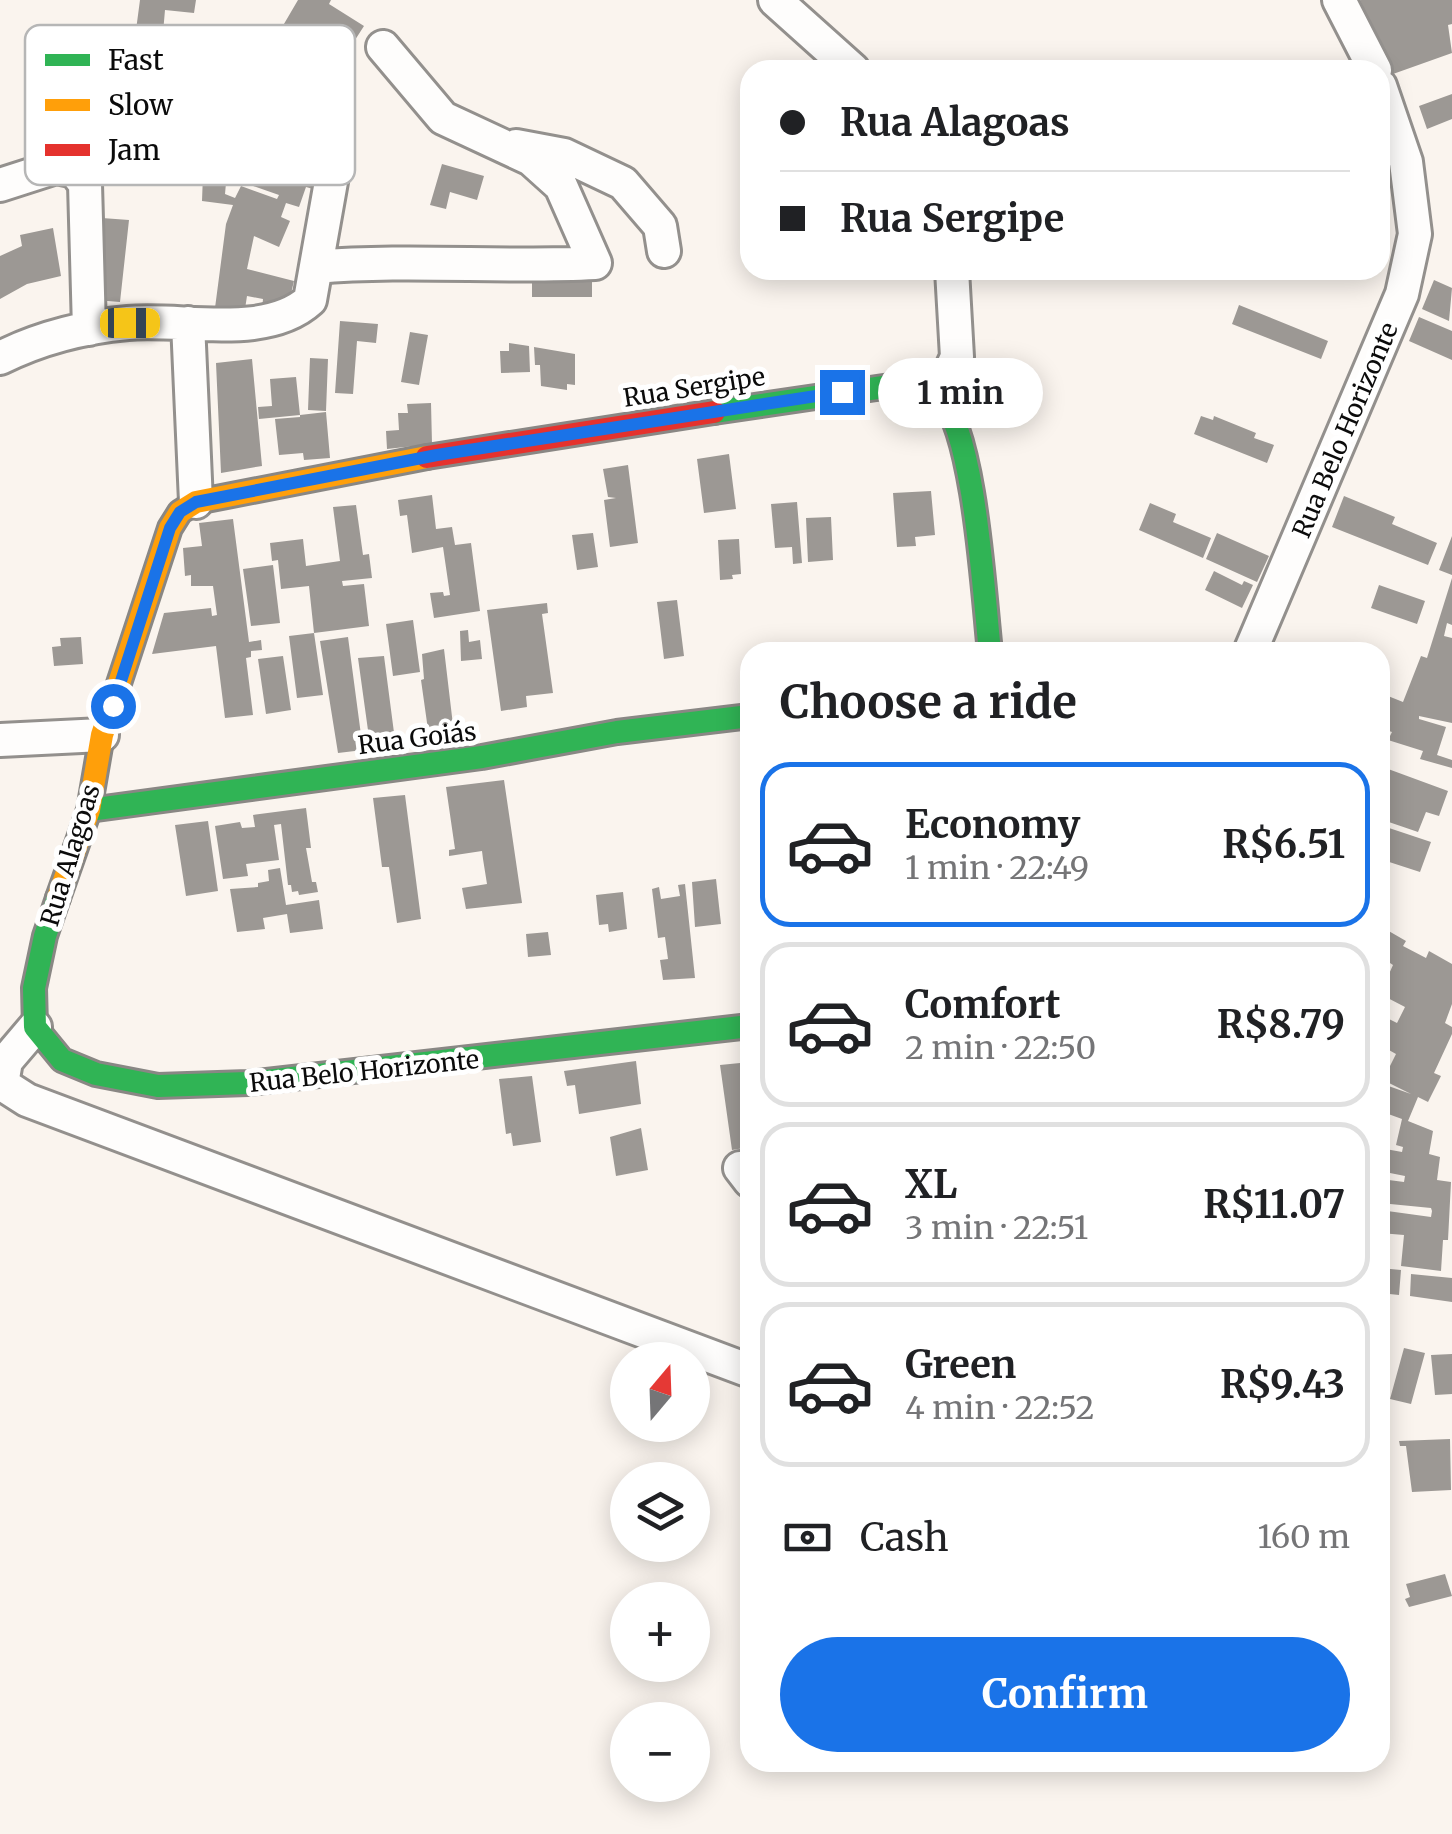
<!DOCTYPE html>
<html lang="en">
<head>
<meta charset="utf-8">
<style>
	:root { --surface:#fff; --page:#f2f2f2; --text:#202124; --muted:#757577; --line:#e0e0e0; --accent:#1a73e8 }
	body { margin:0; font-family:Merriweather,serif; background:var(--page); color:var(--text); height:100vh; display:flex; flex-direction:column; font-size:38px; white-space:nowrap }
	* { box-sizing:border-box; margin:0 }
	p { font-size:32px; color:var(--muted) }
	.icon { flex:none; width:55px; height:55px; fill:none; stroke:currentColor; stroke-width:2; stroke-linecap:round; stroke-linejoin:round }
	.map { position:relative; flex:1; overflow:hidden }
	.sheet { position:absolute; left:740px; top:642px; width:650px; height:1130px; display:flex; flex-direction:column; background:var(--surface); border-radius:30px; box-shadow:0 5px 25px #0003 }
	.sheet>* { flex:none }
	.top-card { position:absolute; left:740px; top:60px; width:650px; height:220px; border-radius:30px; box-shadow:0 5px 25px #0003; display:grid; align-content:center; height:220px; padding:0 40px; background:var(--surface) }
	.needle { width:65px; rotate:19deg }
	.tools { position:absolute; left:610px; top:1342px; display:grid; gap:20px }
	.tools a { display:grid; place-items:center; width:100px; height:100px; border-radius:50%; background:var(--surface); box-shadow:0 5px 25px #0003; font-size:50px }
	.end { position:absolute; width:45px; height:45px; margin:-22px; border:12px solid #1a73e8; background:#fff; box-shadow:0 0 0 5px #fff }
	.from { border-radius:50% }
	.bubble { position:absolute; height:70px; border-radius:35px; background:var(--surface); box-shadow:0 5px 25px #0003; font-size:32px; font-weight:700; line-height:70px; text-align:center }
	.car { position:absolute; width:30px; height:60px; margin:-30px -15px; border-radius:12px; box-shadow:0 0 8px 2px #0007; background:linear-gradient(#f5c518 24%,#345 0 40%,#f5c518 0 76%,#345 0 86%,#f5c518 0) }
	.top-card b { display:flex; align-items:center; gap:35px; height:95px; font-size:38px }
	.top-card b+b { border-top:2px solid var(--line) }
	.top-card i { width:25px; height:25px; background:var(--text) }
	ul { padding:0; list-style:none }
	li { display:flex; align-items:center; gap:30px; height:165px; margin:0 20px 15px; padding:0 20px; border:5px solid var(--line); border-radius:30px }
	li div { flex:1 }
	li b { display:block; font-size:38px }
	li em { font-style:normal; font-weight:700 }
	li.selected { border-color:var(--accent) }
	li>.icon { width:90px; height:90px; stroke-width:1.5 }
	h2 { padding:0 40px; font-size:45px; line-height:120px }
	.pay { display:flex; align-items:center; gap:25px; height:110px; padding:0 40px; font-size:38px }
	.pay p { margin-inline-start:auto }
	.action { display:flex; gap:20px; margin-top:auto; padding:20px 40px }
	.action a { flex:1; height:115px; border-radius:60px; background:var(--accent); color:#fff; font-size:40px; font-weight:700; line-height:115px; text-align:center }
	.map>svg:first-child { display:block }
	.building { fill:#9c9894; fill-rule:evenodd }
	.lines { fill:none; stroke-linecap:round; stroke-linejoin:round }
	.street-casing { stroke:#93908d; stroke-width:38 }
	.fast-casing { stroke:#898784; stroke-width:28 }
	.slow-casing { stroke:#898784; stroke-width:28 }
	.jam-casing { stroke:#898784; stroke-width:28 }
	.street { stroke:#fefdfc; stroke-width:32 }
	.fast { stroke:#30b455; stroke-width:22 }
	.slow { stroke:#ff9f0a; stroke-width:22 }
	.jam { stroke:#e5322d; stroke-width:22 }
	.route { stroke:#1a73e8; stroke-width:12 }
	.labels { text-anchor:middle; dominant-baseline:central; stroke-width:10; stroke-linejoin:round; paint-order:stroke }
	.street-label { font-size:25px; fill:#0b0b0b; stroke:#fff }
	.key { fill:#fff; stroke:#b6b6b6; stroke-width:2.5 }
	.key-label { font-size:28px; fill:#0b0b0b }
</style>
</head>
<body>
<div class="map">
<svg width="1452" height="1834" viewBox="0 0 1452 1834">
	<rect width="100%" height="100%" fill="#faf4ee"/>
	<!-- building -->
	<path class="building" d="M 140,0 L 196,0 L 194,13 L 165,10 L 163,33 L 136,30 Z
		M 298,0 L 331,0 L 329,4 L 364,26 L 355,40 L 335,27 L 333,29 L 356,45 L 335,74 L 297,44 L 290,52 L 270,36 L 277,26 L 281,29 Z
		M 1360,0 L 1452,0 L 1452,24 L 1448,25 L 1452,53 L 1393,74 Z
		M 238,40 L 273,45 L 271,58 L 262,57 L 257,107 L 263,109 L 275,77 L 340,102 L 332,125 L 296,112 L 297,109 L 291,107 L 288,117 L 337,133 L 331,152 L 293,140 L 289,154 L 328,167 L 320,191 L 306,187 L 299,207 L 286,203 L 281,217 L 290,221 L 279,247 L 254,236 L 247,269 L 294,281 L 287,310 L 262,309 L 263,299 L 247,296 L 245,309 L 215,308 L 226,224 L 233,205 L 202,201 L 203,174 L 161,171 L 162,145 L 209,149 L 209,142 L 225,143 L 224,150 L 229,150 L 230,139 L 209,138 L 210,120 L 198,119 L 199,97 L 214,98 L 214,88 L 234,89 ZM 239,137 L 254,143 L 246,165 L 235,161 L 230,178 L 279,195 L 277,199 L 241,186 L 235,198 L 225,194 L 229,150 L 237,151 Z
		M 1452,94 L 1452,119 L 1427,129 L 1419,106 Z
		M 442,164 L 484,176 L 477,200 L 450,192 L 446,209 L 430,205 Z
		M 102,218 L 129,220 L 120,302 L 95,300 Z
		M 53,228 L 61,276 L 27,284 L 0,299 L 0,256 L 22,246 L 20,235 Z
		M 532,278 L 592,279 L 592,297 L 532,297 Z
		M 1434,280 L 1452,288 L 1449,321 L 1422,309 Z
		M 1239,305 L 1328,341 L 1321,359 L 1232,324 Z
		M 1419,317 L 1452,331 L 1452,360 L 1409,341 Z
		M 340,321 L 378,324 L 376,343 L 357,341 L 353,394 L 335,393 Z
		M 410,332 L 428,335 L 419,385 L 401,382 Z
		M 509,343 L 529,346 L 530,372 L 501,373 L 500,351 L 509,351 Z
		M 534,347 L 575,354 L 575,385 L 567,384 L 567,390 L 541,386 L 540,365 L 535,365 Z
		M 310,358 L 328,359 L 326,411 L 308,410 Z
		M 252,359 L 262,466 L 221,473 L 216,363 Z
		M 296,377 L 300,415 L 326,412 L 330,458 L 304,460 L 303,453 L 279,455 L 275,419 L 300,417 L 300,415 L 259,419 L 258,407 L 272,406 L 270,379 Z
		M 431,403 L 432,444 L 387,449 L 386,431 L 399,430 L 398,413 L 408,413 L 407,404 Z
		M 1201,416 L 1213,420 L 1214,416 L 1256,433 L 1254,438 L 1274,445 L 1267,463 L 1194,434 Z
		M 729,454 L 736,509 L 704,513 L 697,459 Z
		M 628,465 L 638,543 L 610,547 L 604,500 L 616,498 L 608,497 L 603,469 Z
		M 931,491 L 935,535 L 915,537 L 916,546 L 897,547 L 893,493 Z
		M 432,495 L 436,529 L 452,527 L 455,545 L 471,543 L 480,611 L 434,618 L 430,593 L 443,592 L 444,596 L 450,595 L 443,547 L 412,553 L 407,515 L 400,516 L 398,500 Z
		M 1344,496 L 1395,517 L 1392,524 L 1437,543 L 1428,565 L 1332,527 Z
		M 797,502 L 802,563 L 793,564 L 792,547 L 775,548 L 771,504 Z
		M 1150,503 L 1176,514 L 1173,522 L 1211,538 L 1203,558 L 1139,530 Z
		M 356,505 L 363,555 L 369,554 L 372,578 L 342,581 L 343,586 L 364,584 L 369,626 L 314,633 L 309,586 L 281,589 L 278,560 L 272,561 L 270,543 L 303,539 L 306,566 L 340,561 L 333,507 Z
		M 831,517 L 833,560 L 808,562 L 806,518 Z
		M 233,519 L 249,642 L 261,640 L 262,650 L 251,651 L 251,657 L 246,658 L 253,715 L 225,718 L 216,646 L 152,654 L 164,613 L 211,608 L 212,616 L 217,615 L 213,586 L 191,586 L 191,575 L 185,576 L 183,548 L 202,546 L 199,523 Z
		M 593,533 L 598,567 L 577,570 L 572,535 Z
		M 1217,533 L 1269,556 L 1257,582 L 1206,559 Z
		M 1452,536 L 1452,575 L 1439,570 Z
		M 739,539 L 741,574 L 732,575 L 733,579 L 720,580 L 718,540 Z
		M 273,565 L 280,623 L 251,626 L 243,569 Z
		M 1214,571 L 1242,585 L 1244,581 L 1253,585 L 1242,608 L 1205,590 Z
		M 1452,578 L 1452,625 L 1447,623 L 1444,636 L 1452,638 L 1452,723 L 1419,716 L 1419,719 L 1446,727 L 1437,755 L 1452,760 L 1452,768 L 1420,759 L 1423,751 L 1388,740 L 1392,732 L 1380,728 L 1383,694 L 1403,702 L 1421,656 L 1427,658 Z
		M 1379,585 L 1425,601 L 1417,624 L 1371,608 Z
		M 677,600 L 684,656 L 664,659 L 657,602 Z
		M 547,603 L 548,613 L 542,614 L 553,693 L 526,696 L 527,707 L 501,711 L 487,610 Z
		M 413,620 L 420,672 L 393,676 L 386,624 Z
		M 468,630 L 469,642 L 480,640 L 482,659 L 461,661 L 460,631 Z
		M 314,633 L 323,695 L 297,698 L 289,636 Z
		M 81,637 L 83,664 L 54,666 L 52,647 L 61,646 L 60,638 Z
		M 348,637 L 363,750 L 338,753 L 320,641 Z
		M 444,649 L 455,742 L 430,744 L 421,680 L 424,679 L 422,654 Z
		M 283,656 L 291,710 L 266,714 L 258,659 Z
		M 384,656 L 396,748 L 371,752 L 358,658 Z
		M 1380,766 L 1448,791 L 1439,816 L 1426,812 L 1418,832 L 1380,819 Z
		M 504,780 L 522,903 L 466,909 L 462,888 L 487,884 L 483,859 L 482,851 L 449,856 L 449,850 L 455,849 L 446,787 Z
		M 405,795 L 421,919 L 397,923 L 389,867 L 382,867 L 373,798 Z
		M 306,808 L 311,848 L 306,848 L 312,882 L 316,882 L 318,892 L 299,895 L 298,891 L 292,892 L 291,885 L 288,885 L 281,824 L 274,825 L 279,860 L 246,864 L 248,876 L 223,879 L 215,826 L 240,822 L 242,828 L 255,827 L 253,815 Z
		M 208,821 L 218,891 L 186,896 L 175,825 Z
		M 1380,825 L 1431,842 L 1420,872 L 1380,859 Z
		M 280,868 L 286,905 L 319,900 L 323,929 L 290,933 L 287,914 L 263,918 L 265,929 L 237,932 L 230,889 L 258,887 L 258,883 L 269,881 L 268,870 Z
		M 716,879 L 721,924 L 695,927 L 692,882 Z
		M 685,884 L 695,978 L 663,980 L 660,960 L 668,959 L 665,937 L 658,938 L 652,889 L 659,887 L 661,899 L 680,896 L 678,885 Z
		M 623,892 L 627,929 L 609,932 L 608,924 L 599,925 L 596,895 Z
		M 1380,926 L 1406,941 L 1403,946 L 1426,958 L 1429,951 L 1452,964 L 1452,1004 L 1445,1023 L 1452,1027 L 1452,1034 L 1434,1073 L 1441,1076 L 1428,1102 L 1418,1097 L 1408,1121 L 1433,1131 L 1429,1154 L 1440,1157 L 1437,1180 L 1451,1182 L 1448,1240 L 1443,1240 L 1441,1271 L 1401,1266 L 1404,1235 L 1380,1233 L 1380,1210 L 1431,1217 L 1432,1211 L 1431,1208 L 1380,1203 L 1381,1179 L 1404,1182 L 1405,1176 L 1380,1171 L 1380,1148 L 1402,1152 L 1403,1147 L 1396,1145 L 1402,1119 L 1380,1111 L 1380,1083 L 1411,1094 L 1383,1080 L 1396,1054 L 1380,1045 L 1380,1026 L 1385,1017 L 1397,1023 L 1405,1007 L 1380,994 L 1393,965 L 1390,963 L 1380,982 Z
		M 548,932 L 551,955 L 528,957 L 526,934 Z
		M 636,1061 L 641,1104 L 579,1114 L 575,1085 L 567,1086 L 564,1071 Z
		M 750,1062 L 750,1147 L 732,1150 L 720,1065 Z
		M 532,1076 L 541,1142 L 513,1146 L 511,1133 L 506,1134 L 499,1079 Z
		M 641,1128 L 648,1170 L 616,1176 L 610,1137 Z
		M 1380,1268 L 1401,1270 L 1399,1295 L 1380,1293 Z
		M 1411,1274 L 1452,1278 L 1452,1302 L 1410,1296 Z
		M 1404,1348 L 1425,1353 L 1411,1404 L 1390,1399 Z
		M 1452,1354 L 1452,1394 L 1435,1395 L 1431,1355 Z
		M 1450,1439 L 1451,1490 L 1412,1492 L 1406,1446 L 1400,1446 L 1399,1441 Z
		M 1445,1574 L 1452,1596 L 1409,1607 L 1405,1599 L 1410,1597 L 1406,1584 Z"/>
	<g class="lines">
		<defs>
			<path id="street" d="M 775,0 L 853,70
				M 1339,0 L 1375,70
				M 516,146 L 564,155 L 623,183 L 660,226 L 664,251
				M 0,185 L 56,167 L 75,171 L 85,184 L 89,329
				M 316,267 C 409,259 502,268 595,263 L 561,186 L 531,159 L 443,118 L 383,47
				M 188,323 L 196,502
				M 0,358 C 40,338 83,327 128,323 C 184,318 266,340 310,300 L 332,176
				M 939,396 L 957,357 L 952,270
				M 1250,652 L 1402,294 L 1415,234 L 1406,162 L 1380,86
				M 0,740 L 102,735
				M 35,1027 L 6,1061 L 2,1084 L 27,1100 L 750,1371
				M 740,1168 L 750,1181"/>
			<path id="fast" d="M 714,412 L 897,385 C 912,386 928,386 940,397 C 975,432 984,599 990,652
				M 89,810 L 482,757 L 617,732 L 750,716
				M 58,898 L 45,936 L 34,988 L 35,1027 L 62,1060 L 96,1074 L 158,1086 L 248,1083 L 750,1026"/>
			<path id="slow" d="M 58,898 L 89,810 L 102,735 L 170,528 L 180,512 L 196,502 L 427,457"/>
			<path id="jam" d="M 427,457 L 714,412"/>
		</defs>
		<!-- street casing -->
		<use href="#street" class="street-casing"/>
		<!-- fast casing -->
		<use href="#fast" class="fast-casing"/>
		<!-- slow casing -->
		<use href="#slow" class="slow-casing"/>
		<!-- jam casing -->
		<use href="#jam" class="jam-casing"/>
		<!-- street -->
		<use href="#street" class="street"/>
		<!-- fast -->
		<use href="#fast" class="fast"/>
		<!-- slow -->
		<use href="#slow" class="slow"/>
		<!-- jam -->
		<use href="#jam" class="jam"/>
	</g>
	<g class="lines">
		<!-- route -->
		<path class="route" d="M 113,706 L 170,528 L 180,512 L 196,502 L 437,455 L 842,392"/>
	</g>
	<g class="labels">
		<!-- street labels -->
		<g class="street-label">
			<text transform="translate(694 387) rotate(-9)">Rua Sergipe</text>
			<text transform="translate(1345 430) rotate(-67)">Rua Belo Horizonte</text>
			<text transform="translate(417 738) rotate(-7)">Rua Goiás</text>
			<text transform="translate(70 855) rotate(-73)">Rua Alagoas</text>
			<text transform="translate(364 1071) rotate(-6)">Rua Belo Horizonte</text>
		</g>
	</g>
	<!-- legend -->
	<rect x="25" y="25" width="330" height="160" rx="15" class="key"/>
	<rect x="45" y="54" width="45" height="12" fill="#30b455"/>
	<rect x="45" y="99" width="45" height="12" fill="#ff9f0a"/>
	<rect x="45" y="144" width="45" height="12" fill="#e5322d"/>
	<g class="key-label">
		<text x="108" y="70">Fast</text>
		<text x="108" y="115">Slow</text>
		<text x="108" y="160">Jam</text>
	</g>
</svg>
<div class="tools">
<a><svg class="needle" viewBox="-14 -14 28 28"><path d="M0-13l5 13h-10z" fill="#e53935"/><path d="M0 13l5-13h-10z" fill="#757577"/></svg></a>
<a><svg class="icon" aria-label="layers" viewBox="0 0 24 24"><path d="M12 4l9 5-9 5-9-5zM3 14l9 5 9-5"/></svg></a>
<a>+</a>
<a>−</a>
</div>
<i class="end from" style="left:113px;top:706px"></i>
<i class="end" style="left:842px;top:392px"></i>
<div class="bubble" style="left:878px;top:358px;width:165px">1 min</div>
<i class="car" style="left:130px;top:323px;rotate:90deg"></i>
<div class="top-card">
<b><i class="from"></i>Rua Alagoas</b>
<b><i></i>Rua Sergipe</b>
</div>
<section class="sheet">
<h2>Choose a ride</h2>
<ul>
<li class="selected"><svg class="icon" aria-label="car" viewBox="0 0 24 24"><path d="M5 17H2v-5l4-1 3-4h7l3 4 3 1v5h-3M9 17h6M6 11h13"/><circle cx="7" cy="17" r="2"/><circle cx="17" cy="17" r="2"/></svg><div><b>Economy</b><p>1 min · 22:49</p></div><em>R$6.51</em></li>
<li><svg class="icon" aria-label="car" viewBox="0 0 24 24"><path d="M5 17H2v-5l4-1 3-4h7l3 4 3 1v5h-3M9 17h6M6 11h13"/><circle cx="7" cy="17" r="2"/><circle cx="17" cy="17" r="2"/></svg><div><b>Comfort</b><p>2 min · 22:50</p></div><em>R$8.79</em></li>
<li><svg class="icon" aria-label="car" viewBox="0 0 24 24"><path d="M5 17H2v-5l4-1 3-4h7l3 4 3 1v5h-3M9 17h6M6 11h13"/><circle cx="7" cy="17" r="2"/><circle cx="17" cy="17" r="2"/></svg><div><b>XL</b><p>3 min · 22:51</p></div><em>R$11.07</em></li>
<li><svg class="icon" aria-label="car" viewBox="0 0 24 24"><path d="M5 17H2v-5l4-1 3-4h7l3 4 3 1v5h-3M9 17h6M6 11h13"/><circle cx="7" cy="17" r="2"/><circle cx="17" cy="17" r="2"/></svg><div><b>Green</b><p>4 min · 22:52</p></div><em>R$9.43</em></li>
</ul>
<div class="pay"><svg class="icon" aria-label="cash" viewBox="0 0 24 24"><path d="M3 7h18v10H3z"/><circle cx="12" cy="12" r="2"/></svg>Cash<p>160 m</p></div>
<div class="action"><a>Confirm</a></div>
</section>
</div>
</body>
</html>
